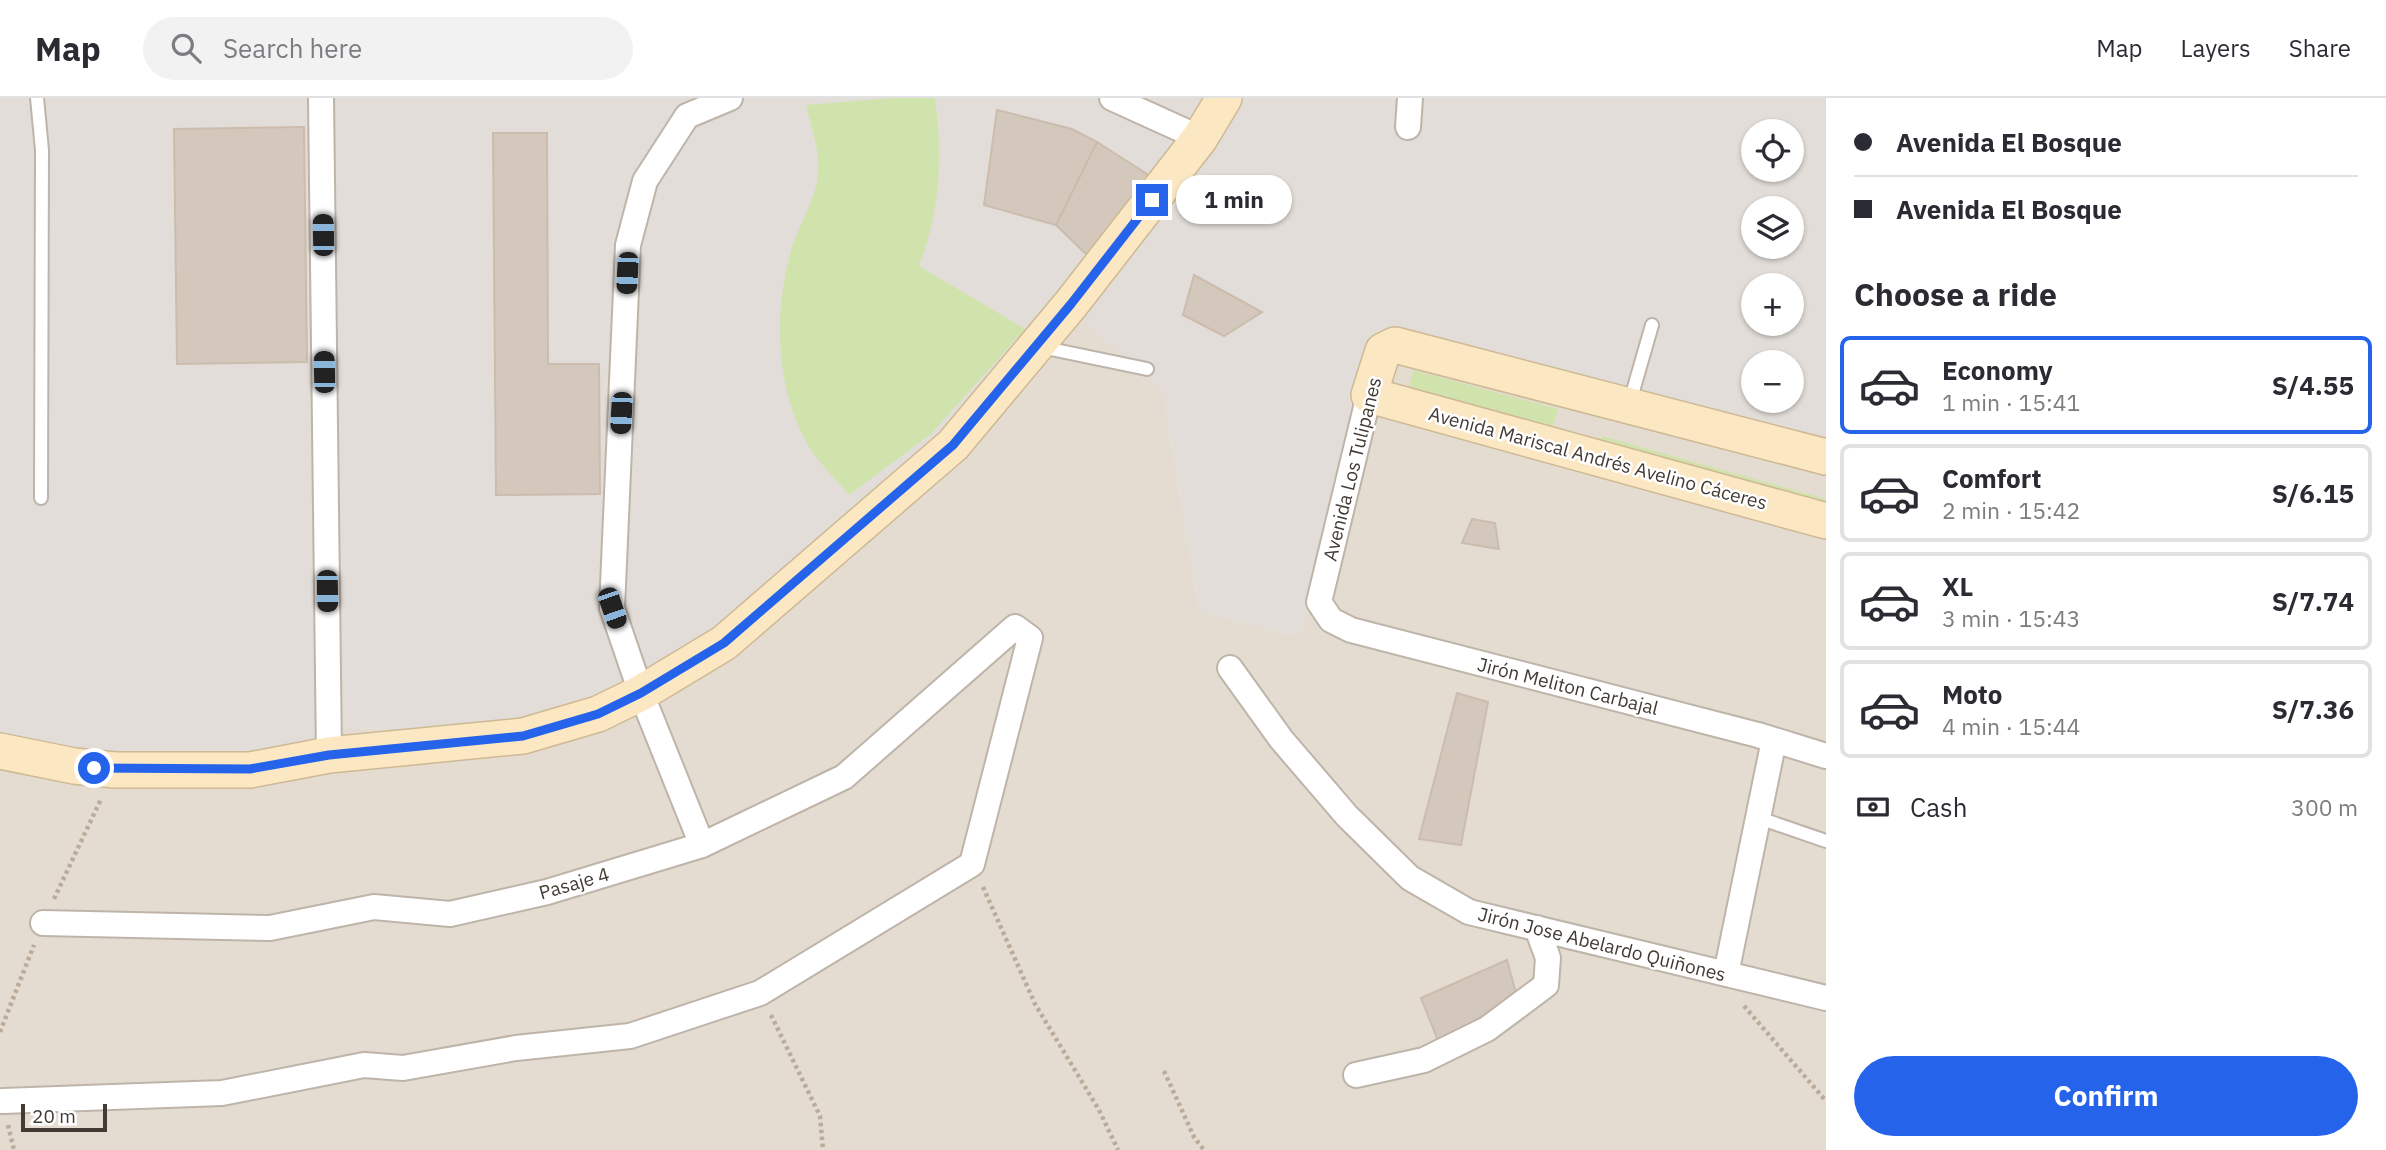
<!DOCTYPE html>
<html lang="en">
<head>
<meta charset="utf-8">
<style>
	:root { --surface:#fff; --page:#f2f2f3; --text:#2b2b33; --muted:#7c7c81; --line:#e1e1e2; --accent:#2563eb }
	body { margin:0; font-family:"IBM Plex Sans",sans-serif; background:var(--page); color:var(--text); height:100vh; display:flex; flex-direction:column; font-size:26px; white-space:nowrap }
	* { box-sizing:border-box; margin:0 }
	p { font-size:23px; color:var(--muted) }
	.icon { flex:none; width:38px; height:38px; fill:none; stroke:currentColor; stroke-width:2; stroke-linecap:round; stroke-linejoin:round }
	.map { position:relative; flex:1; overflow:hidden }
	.side { display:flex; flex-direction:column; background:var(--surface); width:560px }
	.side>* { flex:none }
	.hud { display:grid; align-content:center; height:154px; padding:0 28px; background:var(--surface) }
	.controls { position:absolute; left:1741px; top:21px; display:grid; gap:14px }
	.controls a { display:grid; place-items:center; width:63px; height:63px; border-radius:50%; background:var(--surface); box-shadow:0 2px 5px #0004; font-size:35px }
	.scale { position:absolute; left:21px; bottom:18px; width:86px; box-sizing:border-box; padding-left:7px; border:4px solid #423b34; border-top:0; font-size:19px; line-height:24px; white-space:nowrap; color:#423b34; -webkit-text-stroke:5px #fff; paint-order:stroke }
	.end { position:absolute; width:32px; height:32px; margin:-16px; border:9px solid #2563eb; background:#fff; box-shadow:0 0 0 4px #fff }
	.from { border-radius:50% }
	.bubble { position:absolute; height:49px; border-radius:24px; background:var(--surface); box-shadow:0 2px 5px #0004; font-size:23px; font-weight:700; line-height:49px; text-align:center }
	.car { position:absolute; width:21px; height:42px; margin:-21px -10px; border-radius:9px; box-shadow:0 0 5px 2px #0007; background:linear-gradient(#222 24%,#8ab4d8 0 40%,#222 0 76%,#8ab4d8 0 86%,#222 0) }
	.hud b { display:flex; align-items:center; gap:24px; height:66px; font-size:26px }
	.hud b+b { border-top:2px solid var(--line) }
	.hud i { width:18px; height:18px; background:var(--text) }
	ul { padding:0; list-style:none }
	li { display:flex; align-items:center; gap:21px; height:98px; margin:0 14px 10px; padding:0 14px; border:4px solid var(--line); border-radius:10px }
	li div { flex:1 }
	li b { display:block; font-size:26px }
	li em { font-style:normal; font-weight:700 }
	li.current { border-color:var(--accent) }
	li>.icon { width:63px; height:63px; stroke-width:1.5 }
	h2 { padding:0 28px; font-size:32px; line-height:84px }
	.pay { display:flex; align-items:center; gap:18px; height:77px; padding:0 28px; font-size:26px }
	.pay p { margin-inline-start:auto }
	.cta { display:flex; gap:14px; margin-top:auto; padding:14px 28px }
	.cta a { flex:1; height:80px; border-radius:42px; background:var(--accent); color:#fff; font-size:28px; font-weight:700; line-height:80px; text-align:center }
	header { display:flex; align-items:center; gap:42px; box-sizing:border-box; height:98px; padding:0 35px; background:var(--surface); border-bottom:2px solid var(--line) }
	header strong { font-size:33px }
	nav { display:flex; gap:38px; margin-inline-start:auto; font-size:24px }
	.search { width:490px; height:63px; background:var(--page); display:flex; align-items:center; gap:18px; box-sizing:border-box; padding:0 24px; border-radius:38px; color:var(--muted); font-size:26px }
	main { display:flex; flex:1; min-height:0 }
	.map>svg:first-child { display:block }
	.residential { fill:#e4dcd1 }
	.industrial { fill:#e2ddd8; fill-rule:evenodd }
	.green { fill:#d1e3ad }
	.building { fill:#d4c8bc; stroke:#cbbcad; stroke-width:2 }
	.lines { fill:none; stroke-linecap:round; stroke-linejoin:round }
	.lane-casing { stroke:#beb4a9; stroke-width:16 }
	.street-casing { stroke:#beb4a9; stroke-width:28 }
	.secondary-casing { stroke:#ceb995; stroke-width:38 }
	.path { stroke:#bcab98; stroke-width:4.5; stroke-dasharray:3.5 3.5; stroke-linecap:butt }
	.lane { stroke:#fff; stroke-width:12 }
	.street { stroke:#fff; stroke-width:24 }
	.secondary { stroke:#fbe7c2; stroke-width:35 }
	.route { stroke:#2563eb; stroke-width:9 }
	.labels { text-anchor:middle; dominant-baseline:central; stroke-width:5; stroke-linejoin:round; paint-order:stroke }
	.street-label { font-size:19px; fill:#423b34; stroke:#fff }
</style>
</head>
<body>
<header>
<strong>Map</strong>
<div class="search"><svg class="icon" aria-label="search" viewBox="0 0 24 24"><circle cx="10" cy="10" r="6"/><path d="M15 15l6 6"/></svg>Search here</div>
<nav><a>Map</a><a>Layers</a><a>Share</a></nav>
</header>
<main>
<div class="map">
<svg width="1826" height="1052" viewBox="0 0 1826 1052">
	<rect width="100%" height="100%" fill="#f0ebe3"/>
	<!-- residential -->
	<path class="residential" d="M 1060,201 L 1163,293 L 1199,513 L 1299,539 L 1377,232 L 1826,353 L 1826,1052 L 0,1052 L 0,642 L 251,664 L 349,630 L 447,632 Z"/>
	<!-- industrial -->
	<path class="industrial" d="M 0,0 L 1826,0 L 1826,353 L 1377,232 L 1299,539 L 1199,513 L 1163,293 L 1060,202 L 942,341 L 697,554 L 553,617 L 447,632 L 349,630 L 251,664 L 101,662 L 0,642 ZM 1754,33 L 1792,33 L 1792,72 L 1754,72 ZM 1754,110 L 1792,110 L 1792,149 L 1754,149 ZM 1754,187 L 1792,187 L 1792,226 L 1754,226 ZM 1754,264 L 1792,264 L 1792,303 L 1754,303 Z"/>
	<!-- green -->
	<path class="green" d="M 892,0 L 935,0 C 943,58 940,113 919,168 L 1025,231 L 931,336 L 849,397 C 837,383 822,368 811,352 C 776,295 773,219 790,156 C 797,129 816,103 818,75 C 820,53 811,28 806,7 Z
		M 1413,272 L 1558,311 L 1552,331 L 1408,292 Z
		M 1602,338 L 1826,401 L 1826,414 L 1594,350 Z"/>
	<!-- building -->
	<path class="building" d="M 997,12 L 1072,31 L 1097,44 L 1056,127 L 984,107 Z
		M 304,29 L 307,264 L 177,266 L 174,31 Z
		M 493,35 L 547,35 L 548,266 L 599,266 L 600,396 L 496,397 Z
		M 1097,44 L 1147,76 L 1147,86 L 1090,160 L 1056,127 Z
		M 1194,177 L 1262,214 L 1224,238 L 1183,217 Z
		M 1472,421 L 1495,425 L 1499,451 L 1462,445 Z
		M 1457,595 L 1488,604 L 1461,747 L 1419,741 Z
		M 1507,862 L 1518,903 L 1439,945 L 1421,900 Z"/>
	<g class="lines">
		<defs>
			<path id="lane" d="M 37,0 L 42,52 L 41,400
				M 1041,249 L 1147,271
				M 1629,307 L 1652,227
				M 1759,720 L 1826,743"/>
			<path id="street" d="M 321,0 L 329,657
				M 1112,0 L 1200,40
				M 1408,29 L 1410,0
				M 1369,297 L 1319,504 L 1331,522 L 1351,532 L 1758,637 L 1826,658
				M 1230,570 L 1281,641 L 1347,718 L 1410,780 L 1469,814 L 1826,900
				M 702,747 L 641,595 L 612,510 L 628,147 L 645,83 L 687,18 L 730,0
				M 1726,876 L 1774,642
				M 1356,977 L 1424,962 L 1487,931 L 1546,887 L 1548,860 L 1537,830
				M 3,1003 L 222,995 L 364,967 L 403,970 L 516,950 L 630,938 L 760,895 L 972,766 L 1030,540 L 1015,529 L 844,679 L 702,747 L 547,794 L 450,816 L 374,809 L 270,830 L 43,825"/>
			<path id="secondary" d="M 1826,359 L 1395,247 L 1383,253 L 1369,297 L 1826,423
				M 0,653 L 74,668 L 115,672 L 250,672 L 329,657 L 523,638 L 598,616 L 641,595 L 724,545 L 953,347 L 1071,206 L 1200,40 L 1224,0"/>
		</defs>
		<!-- lane casing -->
		<use href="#lane" class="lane-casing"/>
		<!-- street casing -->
		<use href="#street" class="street-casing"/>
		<!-- secondary casing -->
		<use href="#secondary" class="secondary-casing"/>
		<!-- path -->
		<path class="path" d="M 983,789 L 1035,906 L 1099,1012 L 1118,1052
			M 54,801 L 101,701
			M 1744,908 L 1826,1003
			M 771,917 L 820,1018 L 823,1052
			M 0,934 L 34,847
			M 1164,973 L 1194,1039 L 1204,1052
			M 8,1027 L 14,1052"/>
		<!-- lane -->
		<use href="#lane" class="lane"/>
		<!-- street -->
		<use href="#street" class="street"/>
		<!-- secondary -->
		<use href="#secondary" class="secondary"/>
	</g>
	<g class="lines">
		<!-- route -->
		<path class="route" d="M 94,670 L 250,671 L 329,657 L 523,638 L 598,616 L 641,595 L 724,545 L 953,347 L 1071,206 L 1152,102"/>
	</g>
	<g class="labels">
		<!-- street labels -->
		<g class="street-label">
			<text transform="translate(1598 360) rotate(15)">Avenida Mariscal Andrés Avelino Cáceres</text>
			<text transform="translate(1352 371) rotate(-76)">Avenida Los Tulipanes</text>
			<text transform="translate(1568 588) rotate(14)">Jirón Meliton Carbajal</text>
			<text transform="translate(574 785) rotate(-16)">Pasaje 4</text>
			<text transform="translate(1602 846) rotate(14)">Jirón Jose Abelardo Quiñones</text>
		</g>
	</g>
</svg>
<div class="controls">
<a><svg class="icon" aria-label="locate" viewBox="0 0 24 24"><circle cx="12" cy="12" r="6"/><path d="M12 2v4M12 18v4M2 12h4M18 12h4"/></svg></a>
<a><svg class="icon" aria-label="layers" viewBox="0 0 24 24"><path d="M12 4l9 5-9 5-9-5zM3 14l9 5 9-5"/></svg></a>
<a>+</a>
<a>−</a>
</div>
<div class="scale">20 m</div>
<i class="end from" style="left:94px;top:670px"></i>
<i class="end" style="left:1152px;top:102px"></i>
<div class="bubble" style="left:1176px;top:77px;width:116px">1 min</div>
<i class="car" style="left:323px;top:137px;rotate:359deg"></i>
<i class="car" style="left:627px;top:175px;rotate:183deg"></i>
<i class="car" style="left:324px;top:274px;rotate:359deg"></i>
<i class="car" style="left:621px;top:315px;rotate:183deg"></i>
<i class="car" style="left:327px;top:493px;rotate:179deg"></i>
<i class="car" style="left:612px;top:510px;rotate:161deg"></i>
</div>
<section class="side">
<div class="hud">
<b><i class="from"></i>Avenida El Bosque</b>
<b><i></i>Avenida El Bosque</b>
</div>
<h2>Choose a ride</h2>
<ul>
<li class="current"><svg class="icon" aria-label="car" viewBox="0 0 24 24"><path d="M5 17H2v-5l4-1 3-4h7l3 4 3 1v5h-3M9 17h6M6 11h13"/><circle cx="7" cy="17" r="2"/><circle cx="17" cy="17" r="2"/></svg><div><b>Economy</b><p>1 min · 15:41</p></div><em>S/4.55</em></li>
<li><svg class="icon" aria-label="car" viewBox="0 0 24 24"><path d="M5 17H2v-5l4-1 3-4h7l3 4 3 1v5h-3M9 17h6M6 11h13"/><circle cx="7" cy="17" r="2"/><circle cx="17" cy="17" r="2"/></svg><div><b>Comfort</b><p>2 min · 15:42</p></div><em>S/6.15</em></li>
<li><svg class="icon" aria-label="car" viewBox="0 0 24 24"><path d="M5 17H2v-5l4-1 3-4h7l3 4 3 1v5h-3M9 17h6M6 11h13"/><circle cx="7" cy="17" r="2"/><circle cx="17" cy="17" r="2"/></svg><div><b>XL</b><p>3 min · 15:43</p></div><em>S/7.74</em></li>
<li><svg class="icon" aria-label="car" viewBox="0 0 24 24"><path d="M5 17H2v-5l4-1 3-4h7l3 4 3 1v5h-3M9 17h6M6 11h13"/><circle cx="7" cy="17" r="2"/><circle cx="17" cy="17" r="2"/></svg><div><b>Moto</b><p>4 min · 15:44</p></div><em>S/7.36</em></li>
</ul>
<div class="pay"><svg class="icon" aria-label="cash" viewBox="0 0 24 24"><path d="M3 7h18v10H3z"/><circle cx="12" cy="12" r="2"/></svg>Cash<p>300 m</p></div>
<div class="cta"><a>Confirm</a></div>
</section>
</main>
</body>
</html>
